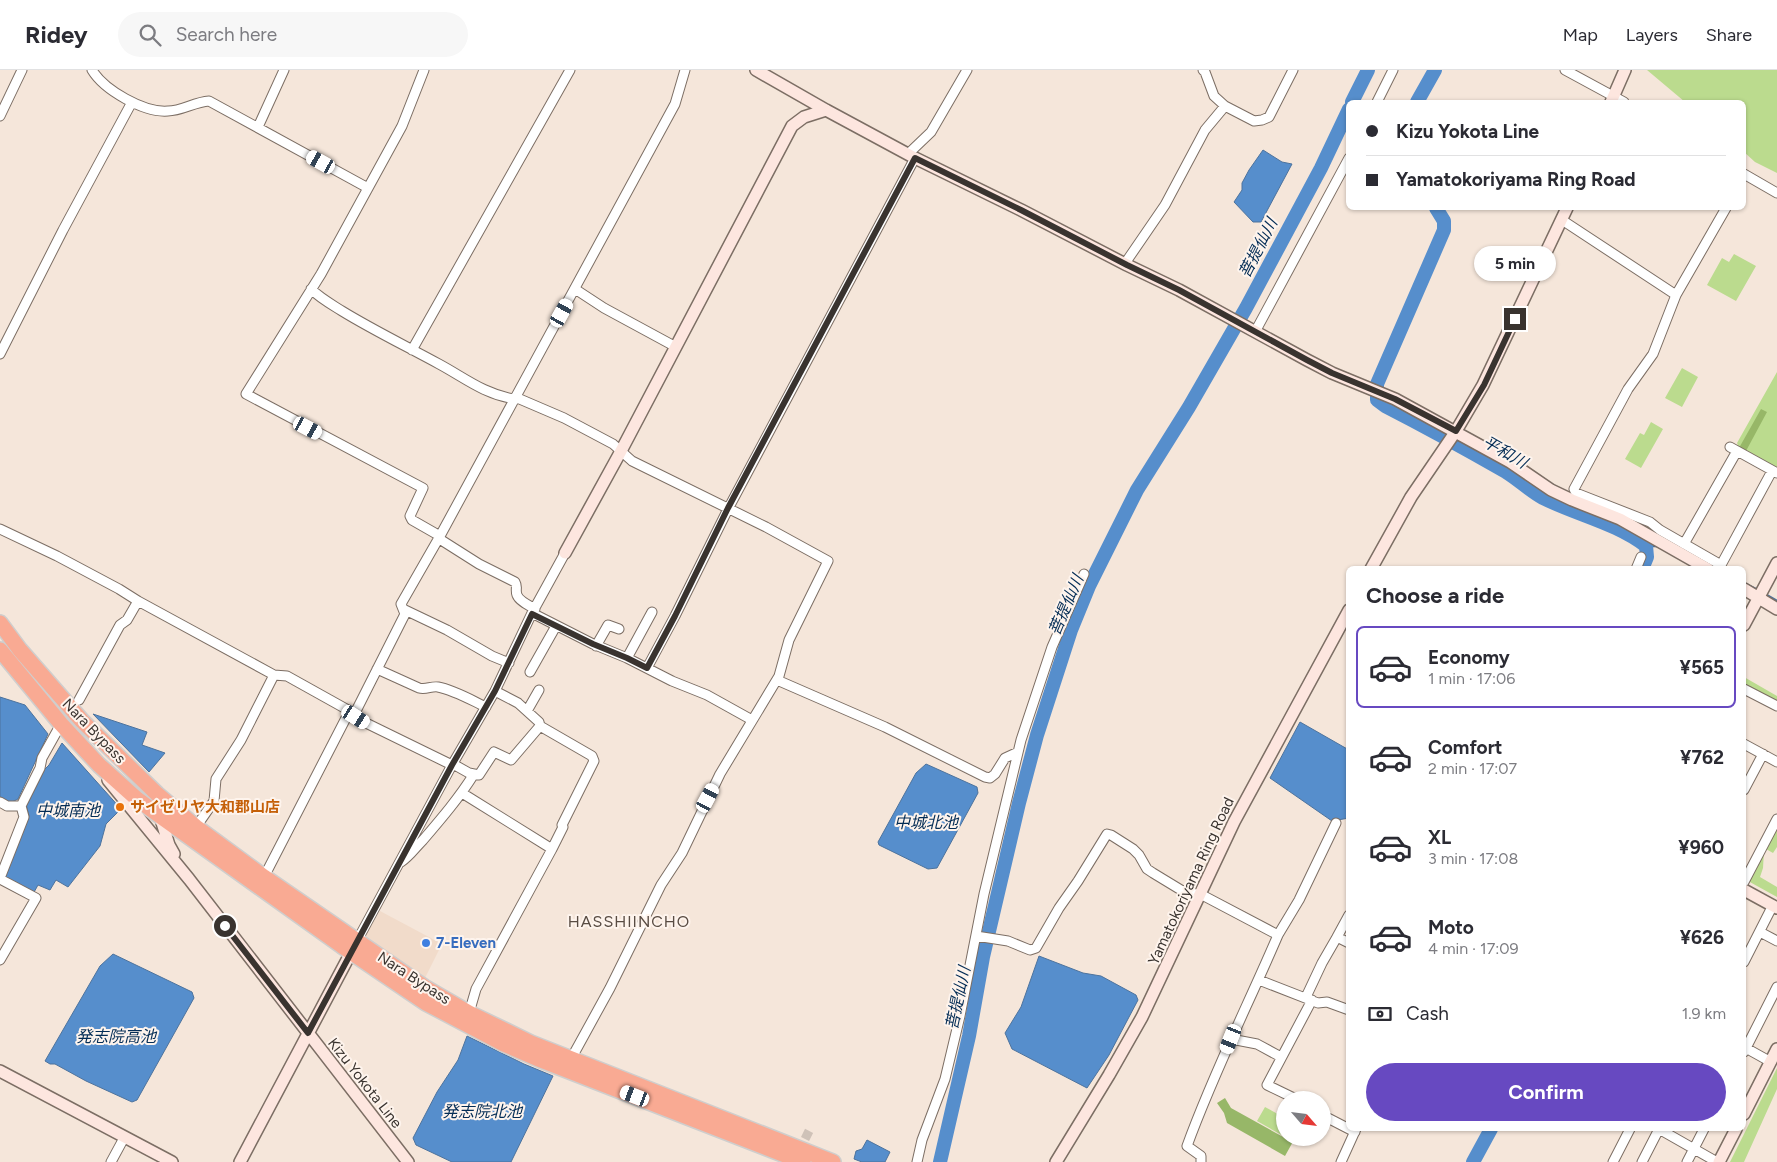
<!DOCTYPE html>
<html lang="en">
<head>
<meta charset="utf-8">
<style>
	:root { --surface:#fff; --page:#f7f7f7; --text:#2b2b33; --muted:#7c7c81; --line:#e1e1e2; --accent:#6749c1 }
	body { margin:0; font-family:Figtree,"Noto Sans JP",sans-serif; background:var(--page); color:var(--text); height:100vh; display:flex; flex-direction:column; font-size:19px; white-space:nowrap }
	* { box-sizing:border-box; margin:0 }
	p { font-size:16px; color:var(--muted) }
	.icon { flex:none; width:28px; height:28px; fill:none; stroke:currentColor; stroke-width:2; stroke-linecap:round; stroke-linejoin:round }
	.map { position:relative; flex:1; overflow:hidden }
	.panel { position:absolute; left:1346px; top:496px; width:400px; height:565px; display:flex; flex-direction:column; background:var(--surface); border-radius:8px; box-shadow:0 1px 4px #0004 }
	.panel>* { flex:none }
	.guide { position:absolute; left:1346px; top:30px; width:400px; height:110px; border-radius:8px; box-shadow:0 1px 4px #0004; display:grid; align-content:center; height:110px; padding:0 20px; background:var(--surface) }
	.needle { width:32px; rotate:118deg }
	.controls { position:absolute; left:1276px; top:1021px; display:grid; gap:10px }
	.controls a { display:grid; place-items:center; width:55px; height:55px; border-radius:50%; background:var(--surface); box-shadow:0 1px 4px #0004; font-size:25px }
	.end { position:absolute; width:22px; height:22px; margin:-11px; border:6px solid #39332f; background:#fff; box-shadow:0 0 0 2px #fff }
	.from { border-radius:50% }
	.bubble { position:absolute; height:35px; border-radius:18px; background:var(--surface); box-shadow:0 1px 4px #0004; font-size:16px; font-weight:700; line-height:35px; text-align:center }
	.car { position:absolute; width:15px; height:30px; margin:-15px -8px; border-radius:6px; box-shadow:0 0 4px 1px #0007; background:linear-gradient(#fff 24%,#345 0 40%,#fff 0 76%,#345 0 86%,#fff 0) }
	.guide b { display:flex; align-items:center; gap:18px; height:48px; font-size:19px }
	.guide b+b { border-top:1px solid var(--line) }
	.guide i { width:12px; height:12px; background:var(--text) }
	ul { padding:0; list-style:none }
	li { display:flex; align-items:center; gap:15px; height:82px; margin:0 10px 8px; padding:0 10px; border:2px solid transparent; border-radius:8px }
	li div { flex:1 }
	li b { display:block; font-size:19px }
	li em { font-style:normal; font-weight:700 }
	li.on { border-color:var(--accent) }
	li>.icon { width:45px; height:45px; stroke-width:1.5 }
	h2 { padding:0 20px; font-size:22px; line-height:60px }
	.pay { display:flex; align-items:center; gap:12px; height:55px; padding:0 20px; font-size:19px }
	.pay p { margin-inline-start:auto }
	.action { display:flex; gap:10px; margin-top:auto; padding:10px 20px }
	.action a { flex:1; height:58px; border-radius:30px; background:var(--accent); color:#fff; font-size:20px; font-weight:700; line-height:58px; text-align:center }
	header { display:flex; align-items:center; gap:30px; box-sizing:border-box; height:70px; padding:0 25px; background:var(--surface); border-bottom:1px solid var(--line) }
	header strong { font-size:24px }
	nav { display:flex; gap:28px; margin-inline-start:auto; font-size:18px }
	.search { width:350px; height:45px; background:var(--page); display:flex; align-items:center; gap:12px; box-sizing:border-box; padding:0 18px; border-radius:28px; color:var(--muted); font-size:19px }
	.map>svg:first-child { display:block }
	.built { fill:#f1dbca }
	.green { fill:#bbdb8e }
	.forest { fill:#97b768 }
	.water { fill:#568ecc; stroke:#4d739d }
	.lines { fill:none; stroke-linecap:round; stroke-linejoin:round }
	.stream { stroke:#4d739d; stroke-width:2.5 }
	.river { stroke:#568ecc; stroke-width:14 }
	.street-tunnel { stroke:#cfc2b8; stroke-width:9; stroke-dasharray:9 4.5; stroke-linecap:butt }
	.street-casing { stroke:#7c6e64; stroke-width:11 }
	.secondary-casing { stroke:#7c6e64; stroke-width:14 }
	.highway-casing { stroke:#cfcecd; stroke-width:18 }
	.street { stroke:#fff; stroke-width:9 }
	.secondary { stroke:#fde6df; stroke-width:11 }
	.highway { stroke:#f9aa93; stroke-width:15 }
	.route { stroke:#39332f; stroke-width:6 }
	.food-dot { fill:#e8710a; stroke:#fef4ed; stroke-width:2 }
	.shop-dot { fill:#3f7fe0; stroke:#fef4ed; stroke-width:2 }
	.labels { text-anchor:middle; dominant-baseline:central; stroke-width:4; stroke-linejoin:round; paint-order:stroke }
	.street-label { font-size:15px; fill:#39332f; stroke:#fef4ed }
	.food-label { font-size:15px; font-weight:bold; fill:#c56008; stroke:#fef4ed; text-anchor:start }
	.shop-label { font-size:15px; font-weight:bold; fill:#366cbe; stroke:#fef4ed; text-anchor:start }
	.water-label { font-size:16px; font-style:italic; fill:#032c55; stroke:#fef4ed }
	.neighbourhood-label { font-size:16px; letter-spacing:1px; fill:#594c43; stroke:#fef4ed }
</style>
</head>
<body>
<header>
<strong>Ridey</strong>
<div class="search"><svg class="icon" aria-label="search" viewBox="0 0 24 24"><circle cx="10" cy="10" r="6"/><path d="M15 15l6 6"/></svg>Search here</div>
<nav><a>Map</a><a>Layers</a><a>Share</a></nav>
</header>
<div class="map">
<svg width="1777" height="1092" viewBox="0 0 1777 1092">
	<rect width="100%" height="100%" fill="#f5e6da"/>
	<!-- built -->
	<path class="built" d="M 380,841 L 442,874 L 425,908 L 365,867 Z"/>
	<!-- green -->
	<path class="green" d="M 1647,0 L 1777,0 L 1777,103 L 1755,92 L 1744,82 L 1744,32 L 1685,32 Z
		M 1734,184 L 1756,196 L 1736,231 L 1707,215 L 1722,188 L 1729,192 Z
		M 1682,298 L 1698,307 L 1682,337 L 1665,328 Z
		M 1777,302 L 1777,399 L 1739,378 L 1737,373 Z
		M 1651,352 L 1663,359 L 1641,398 L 1625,389 L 1640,363 L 1644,365 Z
		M 1744,607 L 1777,626 L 1777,633 L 1744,615 Z
		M 1777,758 L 1777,777 L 1773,783 L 1766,779 Z
		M 1764,781 L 1763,798 L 1760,807 L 1777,817 L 1777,827 L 1748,811 Z
		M 1777,998 L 1777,1019 L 1744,1092 L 1730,1092 Z
		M 1265,1037 L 1285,1048 L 1285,1067 L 1257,1051 Z"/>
	<!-- forest -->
	<path class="forest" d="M 1761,339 L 1767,342 L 1746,381 L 1739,378 Z
		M 1225,1028 L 1231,1038 L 1285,1068 L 1295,1068 L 1285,1086 L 1227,1053 L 1224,1043 L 1217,1033 Z"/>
	<!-- water -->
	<path class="water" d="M 1263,80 L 1282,92 L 1292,94 L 1261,152 L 1253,152 L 1234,132 L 1242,120 L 1242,113 L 1249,100 Z
		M 0,627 L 25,635 L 48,664 L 18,729 L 10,733 L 0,728 Z
		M 93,644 L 147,662 L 142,675 L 165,683 L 149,702 Z
		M 1300,652 L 1349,680 L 1349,748 L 1332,751 L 1270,708 Z
		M 62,673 L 121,739 L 106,754 L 100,776 L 68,817 L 56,810 L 50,820 L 38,815 L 33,824 L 3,806 L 29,746 L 26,734 L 43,701 L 49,695 Z
		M 926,694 L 977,717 L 978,723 L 937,798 L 928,799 L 879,775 L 878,772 L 916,703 Z
		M 113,884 L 192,922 L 194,928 L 137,1030 L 132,1032 L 86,1011 L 55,994 L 50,994 L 45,991 L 100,896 Z
		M 1039,886 L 1083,903 L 1101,906 L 1136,925 L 1138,930 L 1109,985 L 1087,1018 L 1012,979 L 1005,963 L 1021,937 Z
		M 467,966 L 524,994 L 553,1006 L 511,1092 L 452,1092 L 416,1075 L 413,1068 L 437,1022 L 458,990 Z
		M 867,1070 L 890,1082 L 885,1092 L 862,1092 L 854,1089 L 856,1081 L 862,1079 Z"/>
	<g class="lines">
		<!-- stream -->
		<path class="stream" d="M 1646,476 L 1659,476
			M 1744,513 L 1758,520
			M 1765,524 L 1777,531"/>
		<!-- river -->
		<path class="river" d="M 1352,32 L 1368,0
			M 1417,32 L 1435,0
			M 1436,138 L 1444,151 L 1444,160 L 1377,314 L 1377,330 L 1385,336 C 1426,357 1466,379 1506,402 C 1519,410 1530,421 1543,428 C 1577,445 1616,453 1646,476 L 1647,487 L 1642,499
			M 940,1092 L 969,966 L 983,887 L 1019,733 L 1037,665 L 1071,560 L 1089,516 L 1137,420 L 1189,337 L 1246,238 L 1321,98 L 1349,39
			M 1473,1092 L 1491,1059"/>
		<!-- street-tunnel -->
		<path class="street-tunnel" d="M 799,1081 L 811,1057"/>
		<defs>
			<path id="street" d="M 92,0 C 104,20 144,43 168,41 C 182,41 194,32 209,31 L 368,118
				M 424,0 L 402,56 L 321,204 L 246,324 L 423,418 L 410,446 L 412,450 L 440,466
				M 1203,0 L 1205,2 L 1214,26 L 1225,36 L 1254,51 L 1262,50 L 1269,47 L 1293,0
				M 1565,0 L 1624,32
				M 1377,32 L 1393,0
				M 0,46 L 22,0
				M 258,57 L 284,0
				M 908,84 L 931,62 L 967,0
				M 1744,104 L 1777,123
				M 1726,138 L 1676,225 L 1653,284 L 1628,319 L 1574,419 L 1576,423 L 1650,452 L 1660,460 L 1721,495 L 1772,401
				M 1562,150 L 1676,225
				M 1127,195 L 1128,189 L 1165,135 L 1205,60 L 1225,36
				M 311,219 C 320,228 331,234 342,241 C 373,260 406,276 439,294 C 465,308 484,324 514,329
				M 575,219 L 604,238 L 676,277
				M 1255,262 L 1349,88
				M 412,280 L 570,0
				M 0,284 L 63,160 L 132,32
				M 515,327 L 564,348 L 613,374 L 632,391 L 766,457 L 828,491 L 789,570 L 779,606 L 720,704 L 682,783 L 661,815 L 610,918 L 571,989
				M 1730,377 L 1777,403
				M 0,459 L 57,486 L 119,519 L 138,531 L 274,605 L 287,606 L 348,640 L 350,643
				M 438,468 L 479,494 L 515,512 C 518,517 515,519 517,525 C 519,531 530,536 535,539
				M 1684,474 L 1737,381
				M 1636,499 L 1641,487
				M 403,539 L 447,560 L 492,586 L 509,593
				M 532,543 L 593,574 L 627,588 L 672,611 L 707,625 L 752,650
				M 596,576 L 608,555 L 619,559
				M 627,588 L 652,542
				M 647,598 L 675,546 L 728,439 L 915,88
				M 377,599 L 419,618 C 426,620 431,616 438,617 C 454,620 471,630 486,637
				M 530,602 L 556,556
				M 777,610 L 885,657 L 985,707 L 990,708 L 995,704 L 1005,688 L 1018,682
				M 1744,619 L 1777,636
				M 79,630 L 120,555 L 127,550 L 138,531
				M 527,641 L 539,620
				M 355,643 L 356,647 L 366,653 L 452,695
				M 1744,674 L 1777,692
				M 453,694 L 469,703 L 479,705 L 494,682 L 511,690 L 540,656
				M 1744,720 L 1763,684
				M 462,723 L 552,779
				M 0,732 L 7,736 L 21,736
				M 196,757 L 214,731 L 216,709 L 241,670 L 274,605
				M 401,792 C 410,786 415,778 423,770 C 441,749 459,728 474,704
				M 264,807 L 347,646 L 350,643 L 355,643 L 405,544 L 401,534 L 440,466 L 675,34 L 685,0
				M 0,808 L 24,747 L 21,736 L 40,698 L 42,688 L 61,654
				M 0,809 L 36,828 L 0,890
				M 1744,812 L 1777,749
				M 1760,862 L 1777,871
				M 1278,865 L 1299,830 L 1336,753
				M 976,866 L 1008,871 L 1030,880 L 1036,878 L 1059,838 L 1078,811 L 1107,764 L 1111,765 L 1133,779 L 1139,785 L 1147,799 L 1153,803 L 1181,820 L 1204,826 L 1278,865 C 1248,935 1213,1004 1187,1076 L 1201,1086 L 1201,1092
				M 1337,867 L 1349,845
				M 357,871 L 452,695 L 495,621 L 532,543 L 565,483
				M 1744,892 L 1773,835
				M 1259,910 L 1318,933 L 1327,932 L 1349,940
				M 1306,927 L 1322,893 L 1337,867 L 1349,873
				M 469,943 L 476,919 L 552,779 L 563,757 L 562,755 L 594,691 L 592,686 L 540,656 L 539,652 L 518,633 L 495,621
				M 1231,969 L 1257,974 L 1281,987
				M 1744,977 L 1771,992
				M 1744,982 L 1777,917
				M 1298,1030 L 1267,1015 L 1312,930
				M 1322,1045 L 1355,1062
				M 1659,1059 L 1717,1092
				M 111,1092 L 124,1068
				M 917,1092 L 922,1070 L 945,1009 L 960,946 L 984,824 L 1021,670 L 1052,577 L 1084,504
				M 1341,1092 L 1356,1059
				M 1613,1092 L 1630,1059
				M 1642,1092 L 1659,1059
				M 1687,1092 L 1704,1059"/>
			<path id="secondary" d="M 756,0 L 826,40 L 915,88 L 1021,140 L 1127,195 L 1179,220 L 1307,290 L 1332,303 L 1395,329 L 1510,392 L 1551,420 L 1572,430 L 1620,449 L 1708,499
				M 1611,32 L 1625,0
				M 565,483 L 621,381 L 792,56 L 804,47 L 826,40
				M 1371,499 L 1411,427 L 1456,361 L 1483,315 L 1567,138
				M 1744,519 L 1777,539
				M 1744,555 L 1777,493
				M 108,710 L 189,809 L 408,1092
				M 159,743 L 169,775 L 174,784
				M 1744,820 L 1777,838
				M 0,1001 L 172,1092
				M 1744,1044 L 1777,979
				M 240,1092 L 355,875
				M 1056,1092 L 1109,1005 L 1142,947 L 1234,752 L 1349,540
				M 1719,1092 L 1736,1059"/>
			<path id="highway" d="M 0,553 L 20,580 L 82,651 L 157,724 L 196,757 L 264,807 L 424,917 L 469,943 L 531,973 L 833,1092
				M 0,580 L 61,654 L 99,695 L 137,729 L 160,746 L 342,876 L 426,933 L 504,974 L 541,990 L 803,1092"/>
		</defs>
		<!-- street casing -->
		<use href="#street" class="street-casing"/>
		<!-- secondary casing -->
		<use href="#secondary" class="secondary-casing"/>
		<!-- highway casing -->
		<use href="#highway" class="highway-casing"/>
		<!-- street -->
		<use href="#street" class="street"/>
		<!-- secondary -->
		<use href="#secondary" class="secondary"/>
		<!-- highway -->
		<use href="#highway" class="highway"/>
	</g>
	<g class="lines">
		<!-- route -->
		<path class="route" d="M 225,856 L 308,963 L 452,695 L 495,621 L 532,544 L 593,574 L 627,588 L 647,598 L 675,546 L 728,438 L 915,88 L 1021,140 L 1127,195 L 1179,220 L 1307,290 L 1332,303 L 1395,329 L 1456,361 L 1484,315 L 1515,249"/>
	</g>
	<!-- markers -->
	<circle class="food-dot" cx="120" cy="737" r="5"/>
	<circle class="shop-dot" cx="426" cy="873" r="5"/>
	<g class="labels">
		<!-- street labels -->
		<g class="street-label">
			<text transform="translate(94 661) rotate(46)">Nara Bypass</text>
			<text transform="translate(1191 811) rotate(-65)">Yamatokoriyama Ring Road</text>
			<text transform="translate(414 908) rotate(33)">Nara Bypass</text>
			<text transform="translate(365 1013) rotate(52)">Kizu Yokota Line</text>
		</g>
		<!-- food labels -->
		<g class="food-label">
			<text x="130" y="737">サイゼリヤ大和郡山店</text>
		</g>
		<!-- shop labels -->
		<g class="shop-label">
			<text x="436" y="873">7-Eleven</text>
		</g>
		<!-- water labels -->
		<g class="water-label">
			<text transform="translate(1258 178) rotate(-63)">菩提仙川</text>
			<text transform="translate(1505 382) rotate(30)">平和川</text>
			<text transform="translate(1066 535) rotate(-67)">菩提仙川</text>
			<text x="68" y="740">中城南池</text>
			<text x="926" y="752">中城北池</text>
			<text transform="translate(958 928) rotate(-78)">菩提仙川</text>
			<text x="116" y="966">発志院高池</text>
			<text x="482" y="1041">発志院北池</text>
		</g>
		<!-- neighbourhood labels -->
		<g class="neighbourhood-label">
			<text x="629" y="851">HASSHIINCHO</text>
		</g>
	</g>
</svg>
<div class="controls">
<a><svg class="needle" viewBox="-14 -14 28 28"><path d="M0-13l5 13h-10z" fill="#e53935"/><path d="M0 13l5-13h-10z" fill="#7c7c81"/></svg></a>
</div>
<i class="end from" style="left:225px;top:856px"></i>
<i class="end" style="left:1515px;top:249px"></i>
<div class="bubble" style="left:1474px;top:176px;width:82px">5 min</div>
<i class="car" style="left:321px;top:92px;rotate:299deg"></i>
<i class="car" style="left:562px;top:243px;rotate:29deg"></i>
<i class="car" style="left:308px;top:358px;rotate:118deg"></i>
<i class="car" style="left:356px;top:647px;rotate:122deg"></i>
<i class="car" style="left:708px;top:728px;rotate:28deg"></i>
<i class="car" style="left:1231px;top:969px;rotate:202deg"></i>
<i class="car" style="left:635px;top:1026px;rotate:291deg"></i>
<div class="guide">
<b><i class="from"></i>Kizu Yokota Line</b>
<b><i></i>Yamatokoriyama Ring Road</b>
</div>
<section class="panel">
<h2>Choose a ride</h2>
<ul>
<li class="on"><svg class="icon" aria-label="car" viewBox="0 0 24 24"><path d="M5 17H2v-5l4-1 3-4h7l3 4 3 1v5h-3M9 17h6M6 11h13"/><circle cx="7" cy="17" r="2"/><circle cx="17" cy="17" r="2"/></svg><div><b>Economy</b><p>1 min · 17:06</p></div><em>¥565</em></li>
<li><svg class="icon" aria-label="car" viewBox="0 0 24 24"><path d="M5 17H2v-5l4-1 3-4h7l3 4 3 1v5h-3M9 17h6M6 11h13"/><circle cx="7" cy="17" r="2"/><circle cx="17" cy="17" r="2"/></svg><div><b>Comfort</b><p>2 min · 17:07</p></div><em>¥762</em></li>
<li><svg class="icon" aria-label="car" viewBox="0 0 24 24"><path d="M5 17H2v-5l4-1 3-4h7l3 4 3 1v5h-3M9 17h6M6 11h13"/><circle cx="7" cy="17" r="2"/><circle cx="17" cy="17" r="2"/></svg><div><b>XL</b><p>3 min · 17:08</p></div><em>¥960</em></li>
<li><svg class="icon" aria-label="car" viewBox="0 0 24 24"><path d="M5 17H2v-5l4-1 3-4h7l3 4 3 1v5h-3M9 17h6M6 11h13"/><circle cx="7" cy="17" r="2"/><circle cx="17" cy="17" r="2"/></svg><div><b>Moto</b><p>4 min · 17:09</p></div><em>¥626</em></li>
</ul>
<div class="pay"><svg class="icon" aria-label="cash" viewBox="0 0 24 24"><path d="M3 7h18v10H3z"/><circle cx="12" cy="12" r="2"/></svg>Cash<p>1.9 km</p></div>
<div class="action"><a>Confirm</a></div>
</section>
</div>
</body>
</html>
